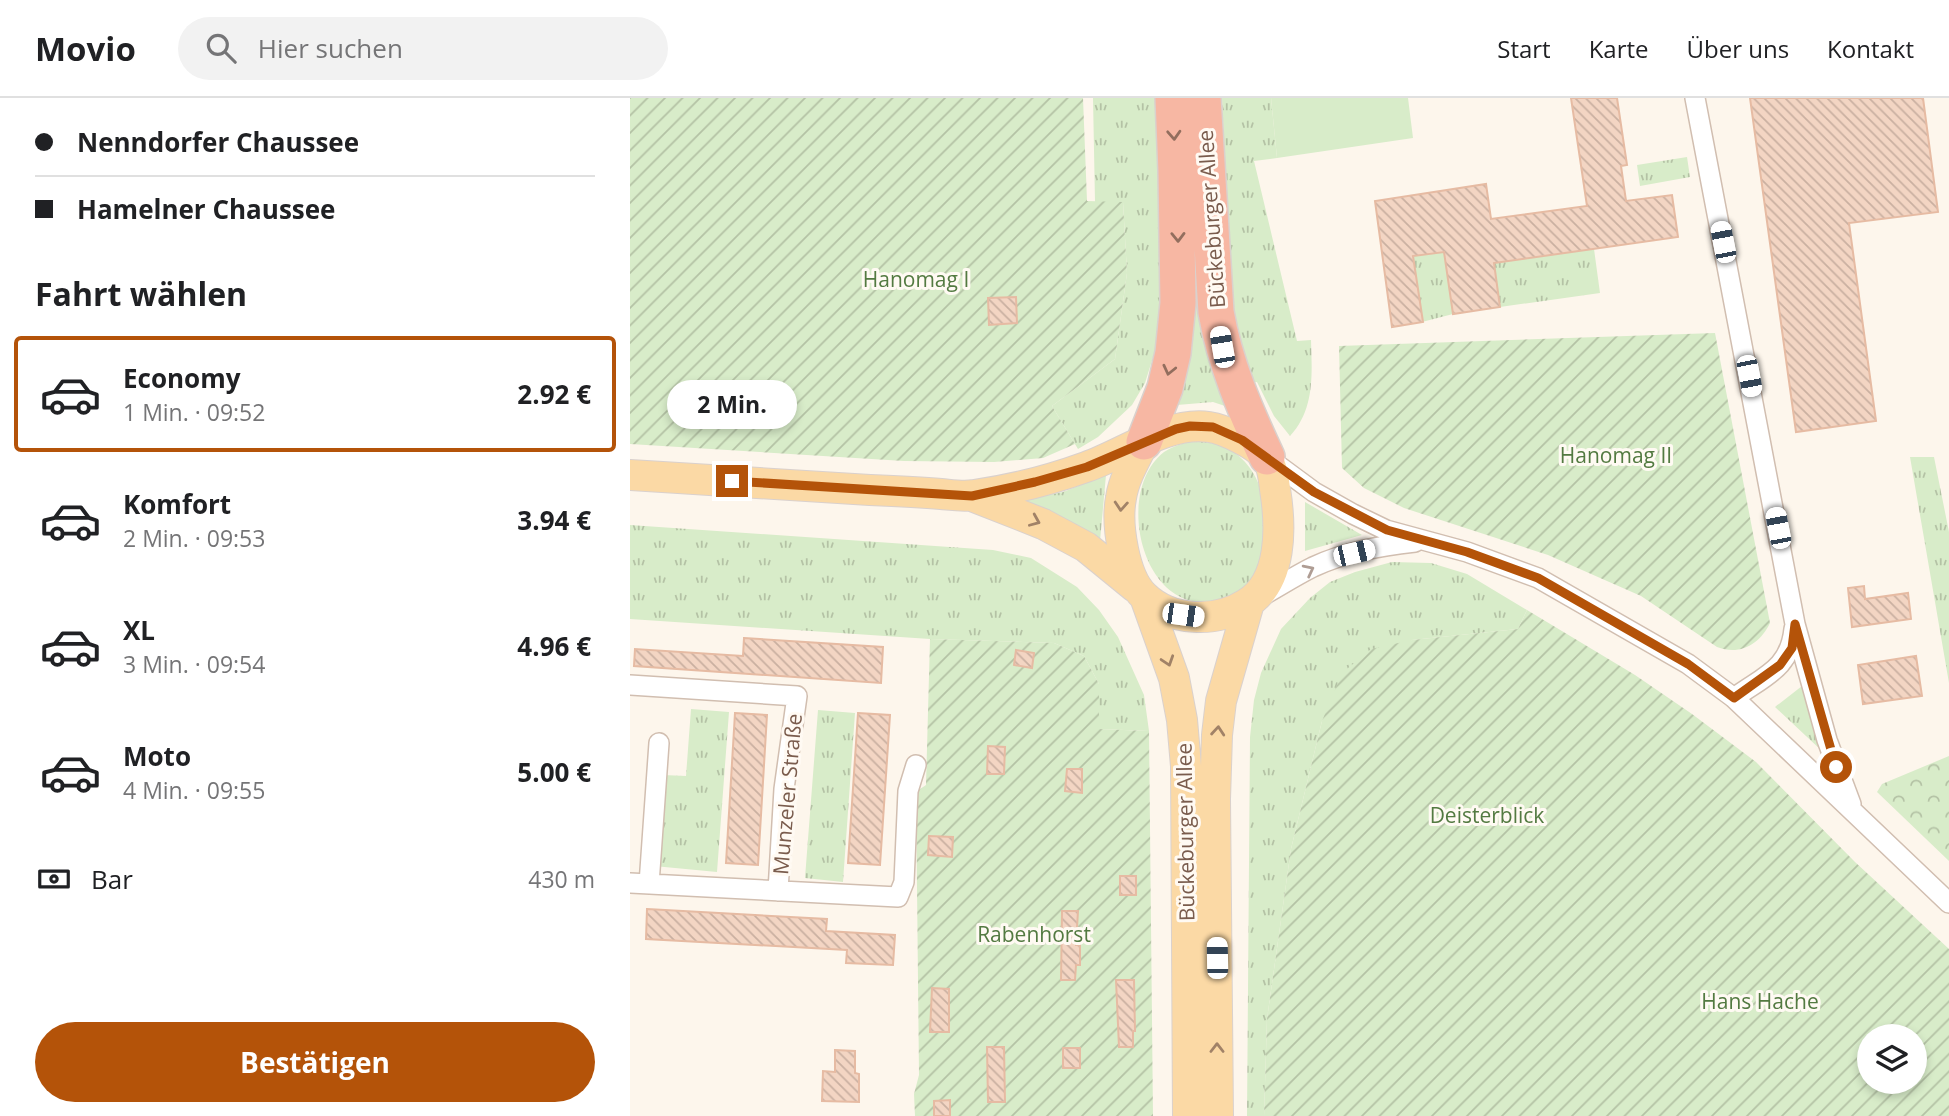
<!DOCTYPE html>
<html lang="de">
<head>
<meta charset="utf-8">
<style>
	:root { --surface:#fff; --page:#f2f2f2; --text:#202124; --muted:#757577; --line:#e0e0e0; --accent:#b45309 }
	body { margin:0; font-family:"Open Sans",sans-serif; background:var(--page); color:var(--text); height:100vh; display:flex; flex-direction:column; font-size:26px; white-space:nowrap }
	* { box-sizing:border-box; margin:0 }
	p { font-size:23px; color:var(--muted) }
	.icon { flex:none; width:38px; height:38px; fill:none; stroke:currentColor; stroke-width:2; stroke-linecap:round; stroke-linejoin:round }
	.map { position:relative; flex:1; overflow:hidden }
	.details { display:flex; flex-direction:column; background:var(--surface); width:630px }
	.details>* { flex:none }
	.guide { display:grid; align-content:center; height:154px; padding:0 35px; background:var(--surface) }
	.tools { position:absolute; left:1227px; top:926px; display:grid; gap:14px }
	.tools a { display:grid; place-items:center; width:70px; height:70px; border-radius:50%; background:var(--surface); box-shadow:0 4px 10px #0003; font-size:35px }
	.end { position:absolute; width:32px; height:32px; margin:-16px; border:9px solid #b45309; background:#fff; box-shadow:0 0 0 4px #fff }
	.from { border-radius:50% }
	.bubble { position:absolute; height:49px; border-radius:24px; background:var(--surface); box-shadow:0 4px 10px #0003; font-size:23px; font-weight:700; line-height:49px; text-align:center }
	.car { position:absolute; width:21px; height:42px; margin:-21px -10px; border-radius:9px; box-shadow:0 0 5px 2px #0007; background:linear-gradient(#fff 24%,#345 0 40%,#fff 0 76%,#345 0 86%,#fff 0) }
	.guide b { display:flex; align-items:center; gap:24px; height:66px; font-size:26px }
	.guide b+b { border-top:2px solid var(--line) }
	.guide i { width:18px; height:18px; background:var(--text) }
	ul { padding:0; list-style:none }
	li { display:flex; align-items:center; gap:21px; height:116px; margin:0 14px 10px; padding:0 21px; border:4px solid transparent; border-radius:7px }
	li div { flex:1 }
	li b { display:block; font-size:26px }
	li em { font-style:normal; font-weight:700 }
	li.selected { border-color:var(--accent) }
	li>.icon { width:63px; height:63px; stroke-width:1.5 }
	h2 { padding:0 35px; font-size:32px; line-height:84px }
	.pay { display:flex; align-items:center; gap:18px; height:77px; padding:0 35px; font-size:26px }
	.pay p { margin-inline-start:auto }
	.primary-button { display:flex; gap:14px; margin-top:auto; padding:14px 35px }
	.primary-button a { flex:1; height:80px; border-radius:42px; background:var(--accent); color:#fff; font-size:28px; font-weight:700; line-height:80px; text-align:center }
	header { display:flex; align-items:center; gap:42px; box-sizing:border-box; height:98px; padding:0 35px; background:var(--surface); border-bottom:2px solid var(--line) }
	header strong { font-size:33px }
	nav { display:flex; gap:38px; margin-inline-start:auto; font-size:24px }
	.search { width:490px; height:63px; background:var(--page); display:flex; align-items:center; gap:18px; box-sizing:border-box; padding:0 24px; border-radius:38px; color:var(--muted); font-size:26px }
	main { display:flex; flex:1; min-height:0 }
	.map>svg:first-child { display:block }
	.grass { fill:url(#grass-tufts) }
	.forest { fill:url(#forest-crowns) }
	.park { fill:#d8ecc9 }
	.garden { fill:url(#garden-furrows); fill-rule:evenodd }
	.building { fill:url(#building-back-hatch); stroke:#e6bba3; stroke-width:2 }
	.lines { fill:none; stroke-linecap:round; stroke-linejoin:round }
	.street-casing { stroke:#d1beb0; stroke-width:22 }
	.primary-casing { stroke:#dad1cd; stroke-width:32 }
	.highway-casing { stroke:#dad1cd; stroke-width:38 }
	.street { stroke:#fff; stroke-width:19 }
	.primary { stroke:#fbd9a5; stroke-width:30 }
	.highway { stroke:#f7b7a3; stroke-width:35 }
	.oneway { stroke:#936e5e }
	.oneway2 { stroke:#a18267 }
	.oneway3 { stroke:#af9d94 }
	.route { stroke:#b45309; stroke-width:9 }
	.labels { text-anchor:middle; dominant-baseline:central; stroke-width:6; stroke-linejoin:round; paint-order:stroke }
	.street-label { font-size:21px; fill:#7a5c4d; stroke:#fffaf3 }
	.park-label { font-size:21px; fill:#537a41; stroke:#fffaf3 }
</style>
</head>
<body>
<header>
<strong>Movio</strong>
<div class="search"><svg class="icon" aria-label="search" viewBox="0 0 24 24"><circle cx="10" cy="10" r="6"/><path d="M15 15l6 6"/></svg>Hier suchen</div>
<nav><a>Start</a><a>Karte</a><a>Über uns</a><a>Kontakt</a></nav>
</header>
<main>
<section class="details">
<div class="guide">
<b><i class="from"></i>Nenndorfer Chaussee</b>
<b><i></i>Hamelner Chaussee</b>
</div>
<h2>Fahrt wählen</h2>
<ul>
<li class="selected"><svg class="icon" aria-label="car" viewBox="0 0 24 24"><path d="M5 17H2v-5l4-1 3-4h7l3 4 3 1v5h-3M9 17h6M6 11h13"/><circle cx="7" cy="17" r="2"/><circle cx="17" cy="17" r="2"/></svg><div><b>Economy</b><p>1 Min. · 09:52</p></div><em>2.92 €</em></li>
<li><svg class="icon" aria-label="car" viewBox="0 0 24 24"><path d="M5 17H2v-5l4-1 3-4h7l3 4 3 1v5h-3M9 17h6M6 11h13"/><circle cx="7" cy="17" r="2"/><circle cx="17" cy="17" r="2"/></svg><div><b>Komfort</b><p>2 Min. · 09:53</p></div><em>3.94 €</em></li>
<li><svg class="icon" aria-label="car" viewBox="0 0 24 24"><path d="M5 17H2v-5l4-1 3-4h7l3 4 3 1v5h-3M9 17h6M6 11h13"/><circle cx="7" cy="17" r="2"/><circle cx="17" cy="17" r="2"/></svg><div><b>XL</b><p>3 Min. · 09:54</p></div><em>4.96 €</em></li>
<li><svg class="icon" aria-label="car" viewBox="0 0 24 24"><path d="M5 17H2v-5l4-1 3-4h7l3 4 3 1v5h-3M9 17h6M6 11h13"/><circle cx="7" cy="17" r="2"/><circle cx="17" cy="17" r="2"/></svg><div><b>Moto</b><p>4 Min. · 09:55</p></div><em>5.00 €</em></li>
</ul>
<div class="pay"><svg class="icon" aria-label="cash" viewBox="0 0 24 24"><path d="M3 7h18v10H3z"/><circle cx="12" cy="12" r="2"/></svg>Bar<p>430 m</p></div>
<div class="primary-button"><a>Bestätigen</a></div>
</section>
<div class="map">
<svg width="1319" height="1018" viewBox="0 0 1319 1018">
	<defs>
		<pattern id="grass-tufts" width="24" height="20" patternUnits="userSpaceOnUse" patternTransform="scale(1.75)"><rect width="24" height="20" fill="#d8ecc9"/><path d="M3 7l-1-3M5 7V3M7 7l1-3M15 17l-1-3M17 17v-4M19 17l1-3" fill="none" stroke="#b4c2a5"/></pattern>
		<pattern id="forest-crowns" width="20" height="18" patternUnits="userSpaceOnUse" patternTransform="scale(1.75)"><rect width="20" height="18" fill="#d8ecc9"/><path d="M2 6a3 3 0 1 1 6 0M12 15a3 3 0 1 1 6 0" fill="none" stroke="#b4c2a5"/></pattern>
		<pattern id="garden-furrows" width="10" height="10" patternUnits="userSpaceOnUse" patternTransform="scale(1.75)"><rect width="10" height="10" fill="#d8ecc9"/><path d="M-1 1l2-2M0 10L10 0M9 11l2-2" fill="none" stroke="#b4c2a5"/></pattern>
		<pattern id="building-back-hatch" width="6" height="6" patternUnits="userSpaceOnUse" patternTransform="scale(1.75)"><rect width="6" height="6" fill="#f3d5c3"/><path d="M-1 5l2 2M0 0l6 6M5-1l2 2" fill="none" stroke="#cab0a1"/></pattern>
	</defs>
	<rect width="100%" height="100%" fill="#fdf6ec"/>
	<!-- grass -->
	<path class="grass" d="M 463,0 L 532,0 L 535,97 L 530,237 L 515,285 L 502,307 L 468,339 L 448,351 L 422,308 L 485,261 L 497,175 L 493,104 L 465,104 Z
		M 592,0 L 641,0 L 647,60 L 624,63 L 667,243 L 681,242 C 682,276 685,311 660,338 L 644,318 L 627,284 L 621,285 L 602,211 Z
		M 1057,59 L 1060,79 L 1010,88 L 1007,67 Z
		M 861,144 L 964,151 L 970,195 L 870,209 Z
		M 814,154 L 823,216 L 792,224 L 783,158 Z
		M 567,185 L 601,310 L 583,304 L 547,307 L 559,268 Z
		M 564,343 C 627,344 644,404 633,457 C 628,479 618,490 597,499 C 516,532 480,396 534,354 C 543,348 554,345 564,343 Z
		M 1280,359 L 1304,359 L 1319,434 L 1319,585 Z
		M 476,377 L 470,443 L 383,403 L 433,394 Z
		M 675,404 L 732,437 L 675,453 Z
		M 0,427 L 363,452 L 401,460 L 447,489 L 469,512 L 488,539 L 514,597 L 519,633 L 469,631 L 469,586 L 454,558 L 424,545 L 300,541 L 0,521 Z
		M 762,464 L 801,465 L 837,476 L 897,512 L 888,531 L 782,542 L 692,623 L 661,751 L 637,921 L 634,1018 L 617,1018 L 620,639 L 624,602 L 631,575 L 651,531 L 680,500 L 700,484 L 725,474 Z
		M 1172,588 L 1192,653 L 1145,609 Z
		M 61,611 L 99,614 L 87,774 L 24,768 L 33,677 L 56,678 Z
		M 188,612 L 225,615 L 213,784 L 175,780 Z"/>
	<!-- forest -->
	<path class="forest" d="M 1319,658 L 1319,763 L 1247,694 L 1252,686 Z"/>
	<!-- park -->
	<path class="park" d="M 641,0 L 778,0 L 783,40 L 647,60 Z"/>
	<!-- garden -->
	<path class="garden" d="M 0,0 L 453,0 L 457,103 L 493,104 L 497,175 L 485,261 L 422,308 L 445,346 L 413,360 L 364,364 L 274,363 L 0,346 Z
		M 1085,235 L 1140,525 C 1130,546 1110,558 1087,549 L 1011,498 L 918,457 L 774,410 L 734,390 L 712,370 L 709,248 Z
		M 897,512 L 1005,577 L 1062,616 L 1126,664 L 1225,764 L 1319,851 L 1319,1018 L 634,1018 L 637,921 L 661,751 L 692,623 L 712,575 L 741,551 L 782,542 L 888,531 ZM 1239,938 L 1284,938 L 1284,984 L 1239,984 Z
		M 300,541 L 424,545 L 454,558 L 469,586 L 469,631 L 519,633 L 523,1018 L 285,1018 L 284,996 L 289,977 L 286,694 L 296,687 Z"/>
	<!-- building -->
	<path class="building" d="M 941,0 L 987,0 L 997,67 L 991,68 L 996,103 L 1042,97 L 1048,139 L 864,165 L 870,209 L 823,216 L 814,154 L 783,158 L 793,224 L 762,229 L 745,103 L 856,86 L 861,121 L 957,108 Z
		M 1120,0 L 1293,0 L 1308,114 L 1219,125 L 1246,323 L 1166,334 Z
		M 386,199 L 387,225 L 359,227 L 358,200 Z
		M 1234,488 L 1235,501 L 1278,495 L 1281,521 L 1222,529 L 1218,490 Z
		M 114,540 L 253,549 L 251,585 L 4,568 L 5,551 L 113,558 Z
		M 386,552 L 404,555 L 402,570 L 384,567 Z
		M 1286,558 L 1292,598 L 1233,606 L 1228,567 Z
		M 105,615 L 137,617 L 128,767 L 96,765 Z
		M 228,615 L 260,617 L 250,767 L 218,765 Z
		M 358,648 L 375,649 L 374,676 L 357,676 Z
		M 437,671 L 452,671 L 452,695 L 435,693 Z
		M 299,738 L 323,739 L 322,759 L 298,757 Z
		M 490,778 L 506,778 L 506,797 L 490,797 Z
		M 17,811 L 197,821 L 196,833 L 265,837 L 263,867 L 216,865 L 217,852 L 16,841 Z
		M 432,813 L 448,813 L 446,847 L 450,847 L 450,867 L 446,867 L 445,882 L 431,882 Z
		M 486,882 L 504,882 L 505,933 L 503,933 L 503,949 L 489,949 Z
		M 302,890 L 319,891 L 319,934 L 300,934 Z
		M 357,949 L 374,949 L 375,1004 L 358,1004 Z
		M 433,950 L 450,950 L 450,970 L 433,970 Z
		M 205,952 L 225,953 L 225,975 L 229,976 L 229,1004 L 192,1003 L 193,973 L 205,974 Z
		M 320,1002 L 320,1018 L 304,1018 L 304,1003 Z"/>
	<g class="lines">
		<defs>
			<path id="street" d="M 1065,0 L 1165,526 L 1197,642 L 1221,706
				M 638,360 L 684,394 L 723,416 L 756,432 L 837,454 L 908,480 L 1058,566 L 1104,600 L 1319,805
				M 630,499 C 648,489 665,478 683,469 C 715,454 750,448 785,444
				M 0,587 L 167,598 L 154,691 L 148,793
				M 1104,600 C 1134,578 1160,571 1164,531
				M 0,785 L 268,799 L 274,784 L 278,693 L 286,667
				M 19,786 L 29,645"/>
			<path id="primary" d="M 0,377 C 80,382 160,387 240,392 C 264,393 288,394 311,396 C 322,397 334,399 344,397 C 381,392 420,382 456,369 C 494,356 537,323 579,329 C 594,331 627,347 636,359 C 642,366 644,382 645,391 C 651,428 653,484 616,506 C 586,525 541,524 514,498 C 494,479 486,426 491,400 C 494,380 505,362 514,344
				M 342,398 L 413,426 L 456,449 L 505,489
				M 515,499 L 544,580 L 552,622 L 556,668 L 558,1018
				M 588,1018 L 585,701 L 587,637 L 591,603 L 619,505"/>
			<path id="highway" d="M 573,0 L 586,214 C 595,266 615,312 637,359
				M 514,344 L 535,290 L 543,255 L 548,205 L 546,73 L 543,0"/>
		</defs>
		<!-- street casing -->
		<use href="#street" class="street-casing"/>
		<!-- primary casing -->
		<use href="#primary" class="primary-casing"/>
		<!-- highway casing -->
		<use href="#highway" class="highway-casing"/>
		<!-- street -->
		<use href="#street" class="street"/>
		<!-- primary -->
		<use href="#primary" class="primary"/>
		<!-- highway -->
		<use href="#highway" class="highway"/>
	</g>
	<!-- one-way arrows -->
	<defs><path id="oneway-chevron" d="M-2-3.5L2.5 0L-2 3.5" fill="none" stroke-width="1.6" stroke-linecap="round" stroke-linejoin="round" transform="scale(1.75)"/></defs>
	<g class="oneway">
		<use href="#oneway-chevron" transform="translate(544 37) rotate(87)"/>
		<use href="#oneway-chevron" transform="translate(548 139) rotate(89)"/>
		<use href="#oneway-chevron" transform="translate(539 272) rotate(103)"/>
	</g>
	<g class="oneway2">
		<use href="#oneway-chevron" transform="translate(491 408) rotate(94)"/>
		<use href="#oneway-chevron" transform="translate(405 423) rotate(23)"/>
		<use href="#oneway-chevron" transform="translate(538 563) rotate(72)"/>
		<use href="#oneway-chevron" transform="translate(588 633) rotate(-85)"/>
		<use href="#oneway-chevron" transform="translate(587 950) rotate(-90)"/>
	</g>
	<use class="oneway3" href="#oneway-chevron" transform="translate(679 472) rotate(-27)"/>
	<g class="lines">
		<!-- route -->
		<path class="route" d="M 102,383 L 342,398 L 405,384 L 457,369 L 546,331 L 560,328 L 583,329 L 612,342 L 684,394 L 757,432 L 837,454 L 908,480 L 1058,566 L 1104,600 L 1150,567 L 1162,550 L 1165,526 L 1206,669"/>
	</g>
	<g class="labels">
		<!-- street labels -->
		<g class="street-label">
			<text transform="translate(581 121) rotate(-94)">Bückeburger Allee</text>
			<text transform="translate(157 696) rotate(-85)">Munzeler Straße</text>
			<text transform="translate(555 734) rotate(-91)">Bückeburger Allee</text>
		</g>
		<!-- park labels -->
		<g class="park-label">
			<text x="286" y="181">Hanomag I</text>
			<text x="986" y="357">Hanomag II</text>
			<text x="857" y="717">Deisterblick</text>
			<text x="404" y="836">Rabenhorst</text>
			<text x="1130" y="903">Hans Hache</text>
		</g>
	</g>
</svg>
<div class="tools">
<a><svg class="icon" aria-label="layers" viewBox="0 0 24 24"><path d="M12 4l9 5-9 5-9-5zM3 14l9 5 9-5"/></svg></a>
</div>
<i class="end from" style="left:1206px;top:669px"></i>
<i class="end" style="left:102px;top:383px"></i>
<div class="bubble" style="left:37px;top:282px;width:130px">2 Min.</div>
<i class="car" style="left:1093px;top:144px;rotate:349deg"></i>
<i class="car" style="left:592px;top:249px;rotate:350deg"></i>
<i class="car" style="left:1119px;top:278px;rotate:169deg"></i>
<i class="car" style="left:1148px;top:430px;rotate:349deg"></i>
<i class="car" style="left:724px;top:455px;rotate:77deg"></i>
<i class="car" style="left:553px;top:517px;rotate:98deg"></i>
<i class="car" style="left:587px;top:860px;rotate:359deg"></i>
</div>
</main>
</body>
</html>
